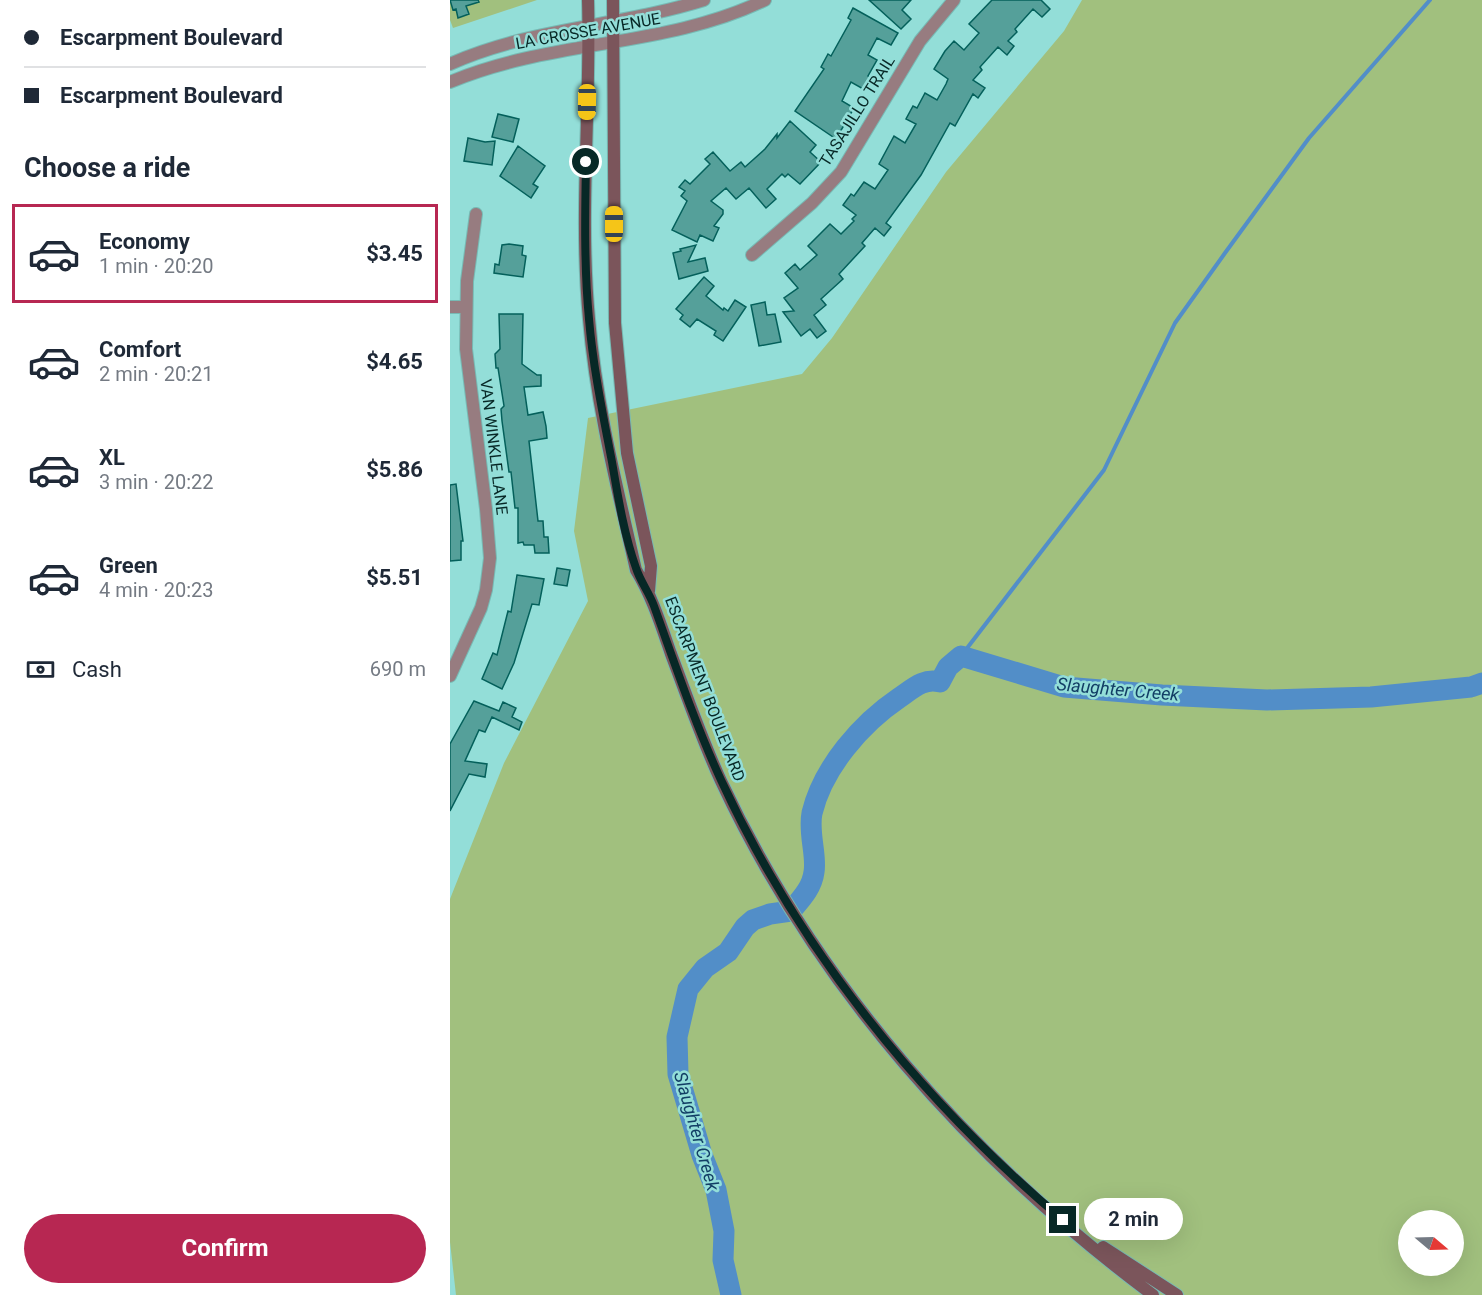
<!DOCTYPE html>
<html lang="en">
<head>
<meta charset="utf-8">
<style>
	:root { --surface:#fff; --page:#f2f2f3; --text:#1f2937; --muted:#747a83; --line:#e0e1e3; --accent:#b72752 }
	body { margin:0; font-family:Roboto,sans-serif; background:var(--page); color:var(--text); height:100vh; display:flex; flex-direction:column; font-size:22px; white-space:nowrap }
	* { box-sizing:border-box; margin:0 }
	p { font-size:20px; color:var(--muted) }
	.icon { flex:none; width:33px; height:33px; fill:none; stroke:currentColor; stroke-width:2; stroke-linecap:round; stroke-linejoin:round }
	.map { position:relative; flex:1; overflow:hidden }
	.panel { display:flex; flex-direction:column; background:var(--surface); width:450px }
	.panel>* { flex:none }
	.top-card { display:grid; align-content:center; height:132px; padding:0 24px; background:var(--surface) }
	.needle { width:39px; rotate:109deg }
	.tools { position:absolute; left:948px; top:1210px; display:grid; gap:12px }
	.tools a { display:grid; place-items:center; width:66px; height:66px; border-radius:50%; background:var(--surface); box-shadow:0 6px 24px #0002; font-size:30px }
	.end { position:absolute; width:27px; height:27px; margin:-14px; border:8px solid #072826; background:#fff; box-shadow:0 0 0 3px #fff }
	.from { border-radius:50% }
	.bubble { position:absolute; height:42px; border-radius:21px; background:var(--surface); box-shadow:0 6px 24px #0002; font-size:20px; font-weight:700; line-height:42px; text-align:center }
	.car { position:absolute; width:18px; height:36px; margin:-18px -9px; border-radius:8px; box-shadow:0 0 4px 2px #0007; background:linear-gradient(#f5c518 24%,#345 0 40%,#f5c518 0 76%,#345 0 86%,#f5c518 0) }
	.top-card b { display:flex; align-items:center; gap:21px; height:57px; font-size:22px }
	.top-card b+b { border-top:2px solid var(--line) }
	.top-card i { width:15px; height:15px; background:var(--text) }
	ul { padding:0; list-style:none }
	li { display:flex; align-items:center; gap:18px; height:99px; margin:0 12px 9px; padding:0 12px; border:3px solid transparent; border-radius:0px }
	li div { flex:1 }
	li b { display:block; font-size:22px }
	li em { font-style:normal; font-weight:700 }
	li.active { border-color:var(--accent) }
	li>.icon { width:54px; height:54px; stroke-width:1.5 }
	h2 { padding:0 24px; font-size:27px; line-height:72px }
	.pay { display:flex; align-items:center; gap:15px; height:66px; padding:0 24px; font-size:22px }
	.pay p { margin-inline-start:auto }
	.cta { display:flex; gap:12px; margin-top:auto; padding:12px 24px }
	.cta a { flex:1; height:69px; border-radius:36px; background:var(--accent); color:#fff; font-size:24px; font-weight:700; line-height:69px; text-align:center }
	main { display:flex; flex:1; min-height:0 }
	.map>svg:first-child { display:block }
	.green { fill:#a1c07e; fill-rule:evenodd }
	.lines { fill:none; stroke-linecap:round; stroke-linejoin:round }
	.stream { stroke:#528ec8; stroke-width:4 }
	.river { stroke:#528ec8; stroke-width:21 }
	.building { fill:#55a09a; stroke:#04605b; stroke-width:1.5 }
	.minor-casing { stroke:#77bab4; stroke-width:14 }
	.tertiary-casing { stroke:#77bab4; stroke-width:14 }
	.secondary-casing { stroke:#77bab4; stroke-width:14 }
	.minor { stroke:#977c80; stroke-width:12 }
	.tertiary { stroke:#977c80; stroke-width:12 }
	.secondary { stroke:#7b555b; stroke-width:12 }
	.route { stroke:#072826; stroke-width:8 }
	.labels { text-anchor:middle; dominant-baseline:central; stroke-width:5; stroke-linejoin:round; paint-order:stroke }
	.street-label { font-size:16px; fill:#072826; stroke:#93ded8 }
	.water-label { font-size:18px; font-style:italic; fill:#123e65; stroke:#93ded8 }
</style>
</head>
<body>
<main>
<section class="panel">
<div class="top-card">
<b><i class="from"></i>Escarpment Boulevard</b>
<b><i></i>Escarpment Boulevard</b>
</div>
<h2>Choose a ride</h2>
<ul>
<li class="active"><svg class="icon" aria-label="car" viewBox="0 0 24 24"><path d="M5 17H2v-5l4-1 3-4h7l3 4 3 1v5h-3M9 17h6M6 11h13"/><circle cx="7" cy="17" r="2"/><circle cx="17" cy="17" r="2"/></svg><div><b>Economy</b><p>1 min · 20:20</p></div><em>$3.45</em></li>
<li><svg class="icon" aria-label="car" viewBox="0 0 24 24"><path d="M5 17H2v-5l4-1 3-4h7l3 4 3 1v5h-3M9 17h6M6 11h13"/><circle cx="7" cy="17" r="2"/><circle cx="17" cy="17" r="2"/></svg><div><b>Comfort</b><p>2 min · 20:21</p></div><em>$4.65</em></li>
<li><svg class="icon" aria-label="car" viewBox="0 0 24 24"><path d="M5 17H2v-5l4-1 3-4h7l3 4 3 1v5h-3M9 17h6M6 11h13"/><circle cx="7" cy="17" r="2"/><circle cx="17" cy="17" r="2"/></svg><div><b>XL</b><p>3 min · 20:22</p></div><em>$5.86</em></li>
<li><svg class="icon" aria-label="car" viewBox="0 0 24 24"><path d="M5 17H2v-5l4-1 3-4h7l3 4 3 1v5h-3M9 17h6M6 11h13"/><circle cx="7" cy="17" r="2"/><circle cx="17" cy="17" r="2"/></svg><div><b>Green</b><p>4 min · 20:23</p></div><em>$5.51</em></li>
</ul>
<div class="pay"><svg class="icon" aria-label="cash" viewBox="0 0 24 24"><path d="M3 7h18v10H3z"/><circle cx="12" cy="12" r="2"/></svg>Cash<p>690 m</p></div>
<div class="cta"><a>Confirm</a></div>
</section>
<div class="map">
<svg width="1032" height="1295" viewBox="0 0 1032 1295">
	<rect width="100%" height="100%" fill="#93ded8"/>
	<!-- green -->
	<path class="green" d="M 0,0 L 87,0 L 3,28 L 0,20 Z
		M 632,0 L 1032,0 L 1032,1295 L 6,1295 L 0,1242 L 0,899 L 54,763 L 138,601 L 124,531 L 138,418 L 352,374 L 382,338 L 496,172 L 614,31 ZM 958,1221 L 1004,1221 L 1004,1266 L 958,1266 Z"/>
	<g class="lines">
		<!-- stream -->
		<path class="stream" d="M 511,656 L 654,470 L 725,323 L 775,253 L 859,138 L 980,0"/>
		<!-- river -->
		<path class="river" d="M 281,1295 L 273,1260 L 274,1231 L 266,1190 L 252,1155 L 228,1074 L 227,1037 L 238,989 L 255,968 L 278,952 L 295,927 L 303,920 L 320,914 L 341,911 C 351,899 362,888 364,872 C 367,855 358,833 362,813 C 373,767 412,723 449,698 C 461,690 474,677 490,682 L 498,667 L 511,656 L 614,687 L 712,695 L 817,700 L 921,697 L 1021,687 L 1032,683"/>
	</g>
	<!-- building -->
	<path class="building" d="M 0,0 L 28,0 L 29,2 L 16,6 L 19,14 L 8,18 L 6,9 L 3,10 Z
		M 419,0 L 461,0 L 452,10 L 461,19 L 451,29 Z
		M 542,0 L 591,0 L 600,9 L 592,17 L 583,9 L 565,29 L 567,32 L 558,41 L 564,46 L 557,55 L 548,47 L 530,67 L 532,70 L 523,80 L 535,88 L 528,98 L 523,94 L 505,126 L 500,123 L 471,175 L 436,223 L 441,227 L 434,236 L 425,228 L 412,243 L 415,246 L 389,274 L 393,279 L 371,299 L 376,305 L 364,315 L 376,331 L 367,338 L 360,329 L 351,336 L 333,312 L 344,311 L 334,298 L 348,288 L 335,273 L 345,264 L 350,270 L 367,255 L 358,246 L 380,224 L 391,234 L 404,221 L 402,219 L 406,215 L 393,205 L 401,194 L 404,196 L 414,182 L 425,189 L 438,170 L 429,164 L 444,136 L 455,143 L 466,124 L 456,119 L 463,106 L 467,108 L 475,93 L 487,100 L 496,84 L 498,79 L 484,69 L 495,51 L 504,41 L 514,50 L 529,33 L 519,24 Z
		M 403,8 L 448,33 L 441,45 L 427,38 L 418,55 L 427,60 L 418,76 L 422,78 L 415,90 L 401,82 L 392,101 L 404,108 L 386,139 L 345,111 L 374,69 L 371,67 L 378,54 L 381,56 L 401,20 L 398,18 Z
		M 48,114 L 69,119 L 63,142 L 42,137 Z
		M 340,121 L 366,145 L 360,152 L 371,162 L 350,184 L 338,174 L 335,177 L 332,174 L 317,189 L 326,199 L 316,208 L 299,188 L 286,199 L 276,188 L 261,201 L 273,210 L 273,214 L 264,226 L 269,228 L 263,241 L 250,235 L 247,242 L 222,230 L 237,201 L 231,196 L 235,191 L 229,187 L 235,180 L 240,184 L 260,164 L 255,159 L 263,152 L 280,171 L 291,162 L 295,167 L 315,149 L 327,134 L 327,138 Z
		M 18,138 L 35,142 L 45,141 L 42,165 L 14,161 Z
		M 68,146 L 95,166 L 83,184 L 88,187 L 81,198 L 50,176 Z
		M 59,244 L 73,246 L 72,255 L 76,256 L 73,277 L 44,273 L 45,264 L 49,265 L 52,245 Z
		M 246,245 L 238,262 L 255,258 L 258,271 L 229,279 L 223,253 L 231,251 L 230,249 Z
		M 254,277 L 264,286 L 256,296 L 273,310 L 274,308 L 278,311 L 285,300 L 296,307 L 273,341 L 264,335 L 266,331 L 247,319 L 240,327 L 230,319 L 233,315 L 226,309 Z
		M 315,302 L 317,315 L 325,314 L 331,342 L 309,346 L 301,305 Z
		M 49,314 L 73,314 L 72,364 L 87,375 L 91,375 L 91,386 L 74,387 L 78,415 L 93,412 L 96,426 L 97,438 L 79,441 L 88,521 L 93,521 L 94,537 L 98,537 L 99,553 L 85,553 L 84,545 L 74,545 L 73,542 L 68,543 L 68,508 L 65,508 L 61,472 L 59,472 L 52,421 L 51,409 L 54,406 L 48,368 L 46,368 L 45,354 L 50,349 Z
		M 6,484 L 13,541 L 11,541 L 11,560 L 0,561 L 0,485 Z
		M 107,568 L 120,570 L 117,586 L 104,584 Z
		M 67,575 L 94,579 L 89,605 L 82,604 L 64,663 L 52,689 L 32,679 L 43,653 L 47,655 L 58,611 L 61,612 Z
		M 24,701 L 49,711 L 53,702 L 66,708 L 62,717 L 72,722 L 69,730 L 42,717 L 35,732 L 29,730 L 15,761 L 37,764 L 35,777 L 19,774 L 0,811 L 0,744 Z"/>
	<g class="lines">
		<defs>
			<path id="minor" d="M 302,255 L 362,203 L 391,172 L 470,41 L 504,0
				M 0,307 L 15,307
				M 0,676 L 31,608 L 36,590 L 40,558 L 36,509 L 16,349 L 17,281 L 26,214"/>
			<path id="tertiary" d="M 0,64 C 80,28 171,26 254,0
				M 0,82 C 102,39 216,48 315,0"/>
			<path id="secondary" d="M 138,0 C 141,106 129,213 139,319 C 146,404 167,487 186,570 C 202,596 211,625 221,654 C 237,696 252,740 271,781 C 367,987 522,1160 703,1295
				M 163,0 L 165,323 L 177,453 L 201,566 L 199,591
				M 653,1247 L 727,1295"/>
		</defs>
		<!-- minor casing -->
		<use href="#minor" class="minor-casing"/>
		<!-- tertiary casing -->
		<use href="#tertiary" class="tertiary-casing"/>
		<!-- secondary casing -->
		<use href="#secondary" class="secondary-casing"/>
		<!-- minor -->
		<use href="#minor" class="minor"/>
		<!-- tertiary -->
		<use href="#tertiary" class="tertiary"/>
		<!-- secondary -->
		<use href="#secondary" class="secondary"/>
	</g>
	<g class="lines">
		<!-- route -->
		<path class="route" d="M 136,162 C 135,214 134,267 139,319 C 143,367 153,415 162,462 C 168,497 174,534 186,568 C 190,581 199,592 204,606 C 225,664 245,724 271,780 C 350,951 470,1099 613,1220"/>
	</g>
	<g class="labels">
		<!-- street labels -->
		<g class="street-label">
			<text transform="translate(138 31) rotate(-10)">LA CROSSE AVENUE</text>
			<text transform="translate(407 111) rotate(-58)">TASAJILLO TRAIL</text>
			<text transform="translate(44 447) rotate(83)">VAN WINKLE LANE</text>
			<text transform="translate(255 689) rotate(69)">ESCARPMENT BOULEVARD</text>
		</g>
		<!-- water labels -->
		<g class="water-label">
			<text transform="translate(668 689) rotate(5)">Slaughter Creek</text>
			<text transform="translate(247 1131) rotate(74)">Slaughter Creek</text>
		</g>
	</g>
</svg>
<div class="tools">
<a><svg class="needle" viewBox="-14 -14 28 28"><path d="M0-13l5 13h-10z" fill="#e53935"/><path d="M0 13l5-13h-10z" fill="#747a83"/></svg></a>
</div>
<i class="end from" style="left:136px;top:162px"></i>
<i class="end" style="left:613px;top:1220px"></i>
<div class="bubble" style="left:634px;top:1198px;width:99px">2 min</div>
<i class="car" style="left:137px;top:102px;rotate:181deg"></i>
<i class="car" style="left:164px;top:224px;rotate:0deg"></i>
</div>
</main>
</body>
</html>
